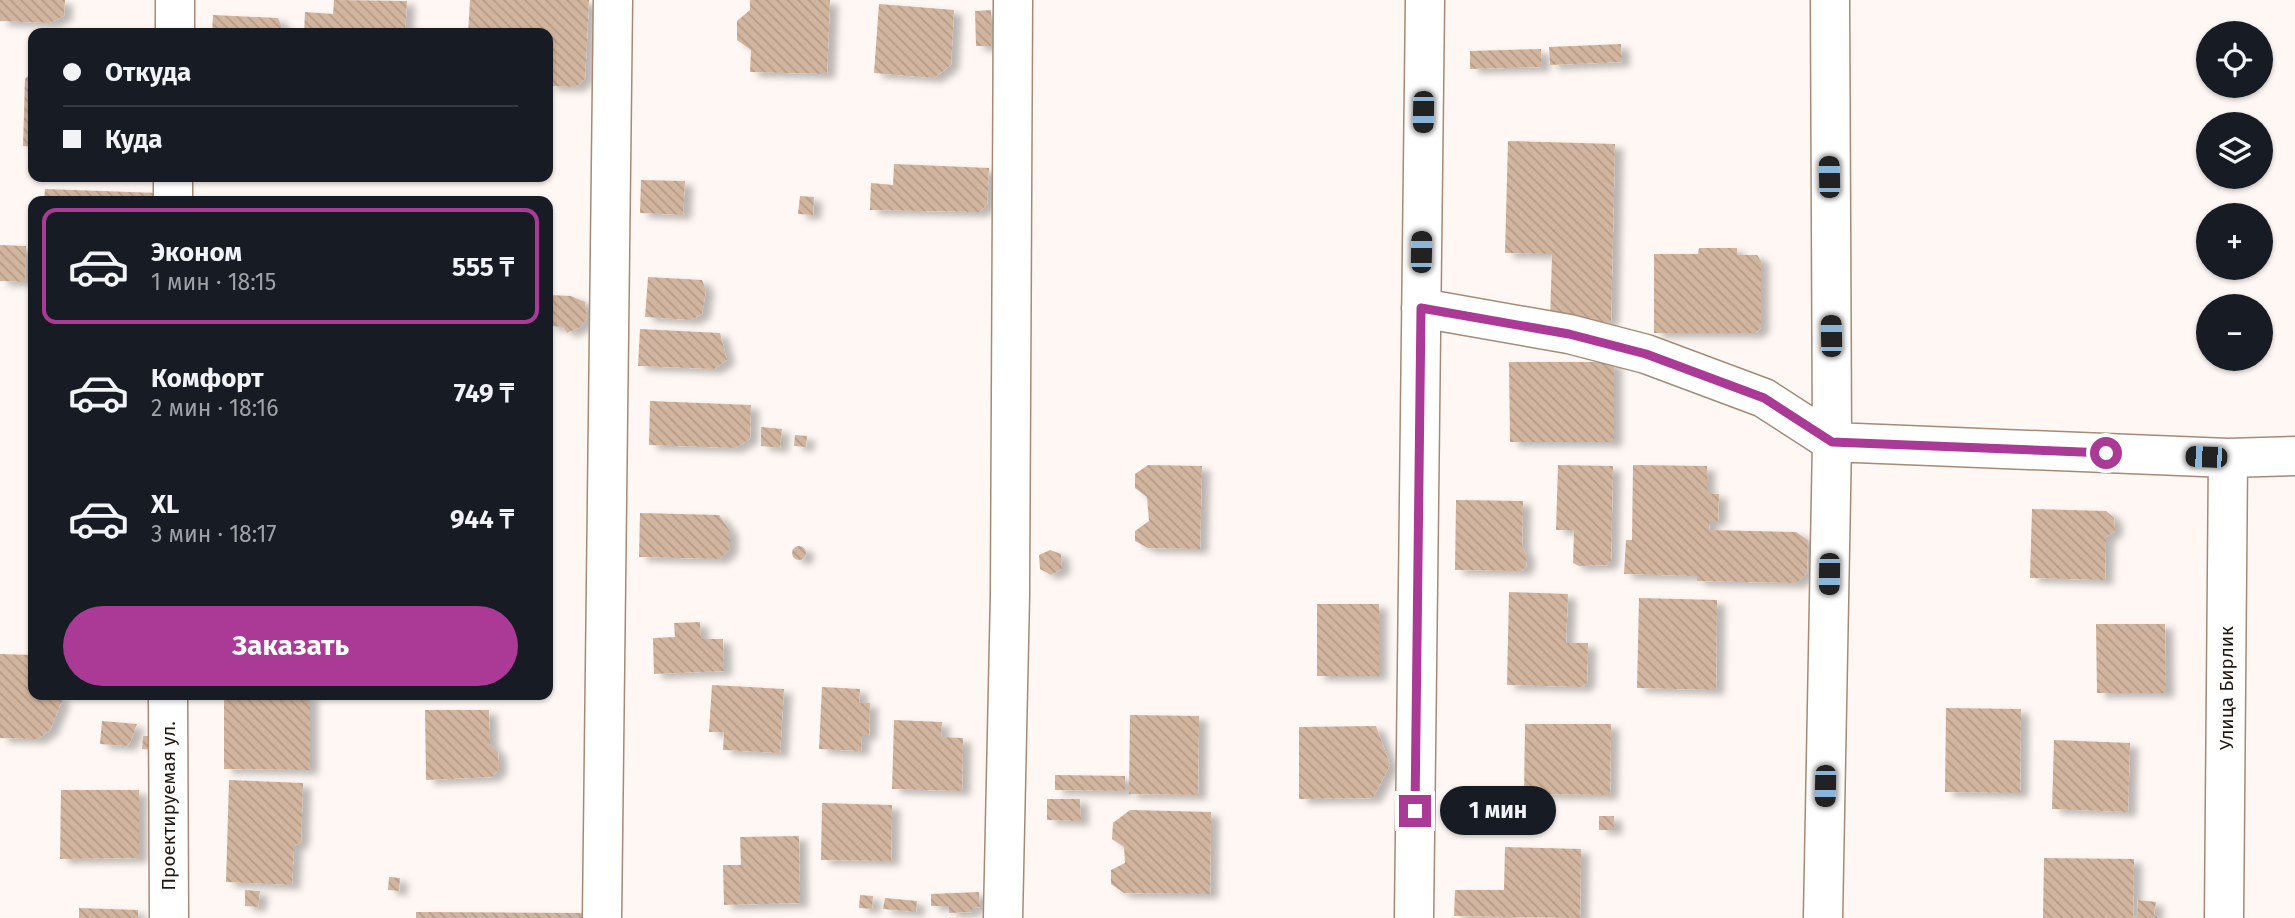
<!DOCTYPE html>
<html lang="ru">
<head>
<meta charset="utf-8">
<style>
	:root { --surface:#171b24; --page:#20242c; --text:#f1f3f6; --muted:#9ea1a6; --line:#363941; --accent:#aa3a96 }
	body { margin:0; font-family:"Fira Sans",sans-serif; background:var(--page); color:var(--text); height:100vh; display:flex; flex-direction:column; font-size:26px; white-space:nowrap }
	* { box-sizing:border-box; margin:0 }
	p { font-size:23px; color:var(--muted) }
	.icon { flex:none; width:38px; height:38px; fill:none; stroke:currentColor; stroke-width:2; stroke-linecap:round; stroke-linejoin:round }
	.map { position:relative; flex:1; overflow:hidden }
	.side { position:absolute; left:28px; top:196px; width:525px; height:504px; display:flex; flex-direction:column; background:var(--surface); border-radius:14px; box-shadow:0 2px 5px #0004 }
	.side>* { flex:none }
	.banner { position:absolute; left:28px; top:28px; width:525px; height:154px; border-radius:14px; box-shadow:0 2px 5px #0004; display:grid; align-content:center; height:154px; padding:0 35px; background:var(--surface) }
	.tools { position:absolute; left:2196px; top:21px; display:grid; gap:14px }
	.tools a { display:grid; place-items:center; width:77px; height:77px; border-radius:50%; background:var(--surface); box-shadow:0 2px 5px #0004; font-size:35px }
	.end { position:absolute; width:32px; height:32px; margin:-16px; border:9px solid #aa3a96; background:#fff; box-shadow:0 0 0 4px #fff }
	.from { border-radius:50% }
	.bubble { position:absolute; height:49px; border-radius:24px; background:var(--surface); box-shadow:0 2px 5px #0004; font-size:23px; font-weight:700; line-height:49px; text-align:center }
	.car { position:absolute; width:21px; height:42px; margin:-21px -10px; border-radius:9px; box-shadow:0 0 5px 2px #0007; background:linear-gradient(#222 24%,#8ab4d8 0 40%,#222 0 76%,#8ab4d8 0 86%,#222 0) }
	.banner b { display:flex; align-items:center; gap:24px; height:66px; font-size:26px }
	.banner b+b { border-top:2px solid var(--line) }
	.banner i { width:18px; height:18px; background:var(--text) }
	ul { padding:12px 0 0; list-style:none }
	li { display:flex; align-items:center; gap:21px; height:116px; margin:0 14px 10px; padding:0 21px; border:4px solid transparent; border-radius:14px }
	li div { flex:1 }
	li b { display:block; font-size:26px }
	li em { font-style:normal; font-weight:700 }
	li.selected { border-color:var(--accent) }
	li>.icon { width:63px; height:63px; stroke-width:1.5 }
	.action { display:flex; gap:14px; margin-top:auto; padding:14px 35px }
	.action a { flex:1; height:80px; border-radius:42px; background:var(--accent); color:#fff; font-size:28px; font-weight:700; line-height:80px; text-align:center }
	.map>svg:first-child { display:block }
	.building { fill:url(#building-back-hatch); filter:url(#shadow) }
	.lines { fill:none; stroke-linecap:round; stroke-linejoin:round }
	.street-casing { stroke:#a68a75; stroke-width:41 }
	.street { stroke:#fff; stroke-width:38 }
	.route { stroke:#aa3a96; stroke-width:9 }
	.labels { text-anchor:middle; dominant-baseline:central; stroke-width:5; stroke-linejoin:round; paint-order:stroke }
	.street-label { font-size:19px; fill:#21160e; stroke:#fff }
</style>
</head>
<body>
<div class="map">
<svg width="2295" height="918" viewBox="0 0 2295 918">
	<defs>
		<pattern id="building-back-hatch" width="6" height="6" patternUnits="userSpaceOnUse" patternTransform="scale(1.75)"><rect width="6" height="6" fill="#d2b59f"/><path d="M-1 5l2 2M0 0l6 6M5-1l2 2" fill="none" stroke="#b49b88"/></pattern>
		<filter id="shadow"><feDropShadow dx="8" dy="4.5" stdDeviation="3.5" flood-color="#0004"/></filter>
	</defs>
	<rect width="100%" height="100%" fill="#fef7f3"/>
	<!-- building -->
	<path class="building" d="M 0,0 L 65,0 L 64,16 L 50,23 L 0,21 Z
		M 334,0 L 407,1 L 405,33 L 304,33 L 305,12 L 333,14 Z
		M 470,0 L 589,0 L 585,79 L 576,87 L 548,86 L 548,33 L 468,33 Z
		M 750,0 L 830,0 L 827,74 L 750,72 L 751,50 L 737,40 L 737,21 L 750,10 Z
		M 879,4 L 954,10 L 951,65 L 934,78 L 874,73 Z
		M 991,10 L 991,46 L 976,46 L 975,11 Z
		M 213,15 L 278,18 L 285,33 L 212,33 Z
		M 1621,44 L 1622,62 L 1550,65 L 1549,47 Z
		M 1541,49 L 1542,67 L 1470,69 L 1470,51 Z
		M 33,71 L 33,147 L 23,146 L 25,79 Z
		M 1508,141 L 1615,144 L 1611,322 L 1550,321 L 1552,254 L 1505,253 Z
		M 894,164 L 989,168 L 987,204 L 980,212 L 870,210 L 871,183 L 893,185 Z
		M 641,180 L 685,181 L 683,215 L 640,213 Z
		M 45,189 L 159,193 L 159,201 L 44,201 Z
		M 800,196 L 814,197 L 813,215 L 798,214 Z
		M 0,245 L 26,246 L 25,282 L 0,281 Z
		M 1699,248 L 1737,248 L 1737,255 L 1757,255 L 1761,261 L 1761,328 L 1755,333 L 1654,333 L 1654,254 L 1698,254 Z
		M 648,277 L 702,280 L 706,290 L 702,314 L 691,320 L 645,317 Z
		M 548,295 L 571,296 L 585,302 L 587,318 L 581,327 L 567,333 L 563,327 L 548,326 Z
		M 640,329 L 720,333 L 727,360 L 714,369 L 638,366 Z
		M 1509,362 L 1614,362 L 1614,442 L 1510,442 Z
		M 650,401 L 751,405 L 750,439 L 735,448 L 649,445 Z
		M 761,427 L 782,429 L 780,448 L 761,446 Z
		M 795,435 L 807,436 L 806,447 L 794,446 Z
		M 1148,465 L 1202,466 L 1200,549 L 1148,548 L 1135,541 L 1135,531 L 1149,521 L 1147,497 L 1135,488 L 1135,474 Z
		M 1558,465 L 1613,466 L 1611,561 L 1607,565 L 1579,566 L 1573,563 L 1574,530 L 1556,530 Z
		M 1633,465 L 1707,466 L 1707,493 L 1719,494 L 1718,521 L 1710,521 L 1709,530 L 1796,532 L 1808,540 L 1807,573 L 1797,583 L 1697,581 L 1697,576 L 1624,574 L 1626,540 L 1632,540 Z
		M 1456,500 L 1523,501 L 1522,546 L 1527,556 L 1526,567 L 1521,571 L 1455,570 Z
		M 2032,509 L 2106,511 L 2114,518 L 2115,531 L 2106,537 L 2105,580 L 2030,578 Z
		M 640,513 L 719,515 L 730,531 L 730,549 L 720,559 L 639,557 Z
		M792 553a7 7 0 1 1 14 0a7 7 0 1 1-14 0Z
		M 1050,550 L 1061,554 L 1062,569 L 1051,575 L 1040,569 L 1039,555 Z
		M 1509,592 L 1568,594 L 1566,643 L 1588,643 L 1587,683 L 1582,687 L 1507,685 Z
		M 1639,598 L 1717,600 L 1716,690 L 1637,688 Z
		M 1317,604 L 1379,604 L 1379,676 L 1317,676 Z
		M 700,622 L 701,639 L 723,639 L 724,671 L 654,674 L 653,638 L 675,637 L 674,623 Z
		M 2096,624 L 2165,624 L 2166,693 L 2097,693 Z
		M 0,654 L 33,655 L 33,695 L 59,695 L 62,701 L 50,730 L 38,739 L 0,738 Z
		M 712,685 L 784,689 L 780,753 L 723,750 L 724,732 L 709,732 Z
		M 822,687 L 860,689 L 859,703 L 870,703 L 869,735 L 862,735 L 861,751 L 819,749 Z
		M 224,695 L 310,695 L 310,770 L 224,769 Z
		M 1946,708 L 2021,709 L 2020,793 L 1945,792 Z
		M 425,710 L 489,710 L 490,744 L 498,752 L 499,769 L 492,777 L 426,780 Z
		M 1130,715 L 1199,716 L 1198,795 L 1129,794 Z
		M 894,720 L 942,722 L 941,737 L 963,738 L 962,791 L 892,789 Z
		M 102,721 L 137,724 L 130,743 L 126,746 L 100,744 Z
		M 1525,724 L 1611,724 L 1610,795 L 1524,794 Z
		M 1376,726 L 1390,765 L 1373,798 L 1299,799 L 1299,727 Z
		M 143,736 L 156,736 L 155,750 L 142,749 Z
		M 2054,740 L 2130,743 L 2128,812 L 2052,809 Z
		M 1055,775 L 1125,776 L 1125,791 L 1055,790 Z
		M 229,780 L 303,783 L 301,842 L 294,846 L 292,885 L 226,882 Z
		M 61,790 L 139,790 L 139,858 L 60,859 Z
		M 1047,799 L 1080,799 L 1081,821 L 1047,820 Z
		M 822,803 L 892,805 L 891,861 L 821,860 Z
		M 1130,810 L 1211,812 L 1210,894 L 1124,893 L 1111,884 L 1111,870 L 1125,863 L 1124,847 L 1112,839 L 1113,823 Z
		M 1599,816 L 1614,816 L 1614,830 L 1599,830 Z
		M 799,836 L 800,903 L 724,905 L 723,865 L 741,865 L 740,837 Z
		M 1505,847 L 1581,849 L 1580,918 L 1454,916 L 1455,890 L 1504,890 Z
		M 2044,858 L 2134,859 L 2133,918 L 2043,918 Z
		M 389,877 L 400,878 L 399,891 L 388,890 Z
		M 245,890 L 260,891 L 258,907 L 245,906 Z
		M 979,892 L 980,907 L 972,908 L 972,912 L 949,913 L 949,906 L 931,906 L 931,894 Z
		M 860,895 L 873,896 L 872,909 L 859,908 Z
		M 885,898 L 917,901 L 916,912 L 883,909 Z
		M 2138,900 L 2156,902 L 2154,915 L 2160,918 L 2137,918 Z
		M 79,908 L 138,910 L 138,918 L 79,918 Z
		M 416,912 L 584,913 L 584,918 L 416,918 Z"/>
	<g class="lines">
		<defs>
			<path id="street" d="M 175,33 L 175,0
				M 173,201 L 173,177
				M 1421,308 L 1569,334 L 1646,354 L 1764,398 L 1832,442 L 2228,458 L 2295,456
				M 168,695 L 169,918
				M 602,918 L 613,0
				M 1003,918 L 1010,595 L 1013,0
				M 1414,918 L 1425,0
				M 1823,918 L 1832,442 L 1830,0
				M 2224,918 L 2228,458"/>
		</defs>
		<!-- street casing -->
		<use href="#street" class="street-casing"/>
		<!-- street -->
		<use href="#street" class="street"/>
	</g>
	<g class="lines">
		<!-- route -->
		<path class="route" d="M 1415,811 L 1421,308 L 1569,334 L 1646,354 L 1764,398 L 1832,442 L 2106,453"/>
	</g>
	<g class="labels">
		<!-- street labels -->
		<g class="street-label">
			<text transform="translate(2226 688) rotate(-90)">Улица Бирлик</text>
			<text transform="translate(168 806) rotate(-90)">Проектируемая ул.</text>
		</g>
	</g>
</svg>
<div class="tools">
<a><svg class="icon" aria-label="locate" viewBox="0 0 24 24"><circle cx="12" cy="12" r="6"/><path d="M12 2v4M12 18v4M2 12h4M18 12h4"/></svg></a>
<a><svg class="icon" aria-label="layers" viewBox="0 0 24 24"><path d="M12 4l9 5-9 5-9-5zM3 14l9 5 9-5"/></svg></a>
<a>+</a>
<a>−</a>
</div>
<i class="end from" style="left:2106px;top:453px"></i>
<i class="end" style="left:1415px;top:811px"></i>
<div class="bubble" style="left:1440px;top:786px;width:116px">1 мин</div>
<i class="car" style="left:1423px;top:112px;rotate:181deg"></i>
<i class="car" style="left:1829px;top:177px;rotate:359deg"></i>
<i class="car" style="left:1421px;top:252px;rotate:1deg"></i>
<i class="car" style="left:1831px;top:336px;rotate:359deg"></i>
<i class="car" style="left:2206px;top:457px;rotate:272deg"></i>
<i class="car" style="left:1829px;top:574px;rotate:181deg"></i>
<i class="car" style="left:1825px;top:786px;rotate:181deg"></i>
<div class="banner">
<b><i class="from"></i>Откуда</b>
<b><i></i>Куда</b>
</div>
<section class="side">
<ul>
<li class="selected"><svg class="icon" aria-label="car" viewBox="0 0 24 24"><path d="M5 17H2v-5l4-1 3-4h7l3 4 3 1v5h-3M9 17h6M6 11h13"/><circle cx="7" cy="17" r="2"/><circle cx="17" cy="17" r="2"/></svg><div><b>Эконом</b><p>1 мин · 18:15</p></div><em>555 ₸</em></li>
<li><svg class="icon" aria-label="car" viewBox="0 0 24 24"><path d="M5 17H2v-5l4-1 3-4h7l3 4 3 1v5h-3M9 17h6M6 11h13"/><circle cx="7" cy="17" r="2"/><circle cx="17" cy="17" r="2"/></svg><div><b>Комфорт</b><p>2 мин · 18:16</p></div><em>749 ₸</em></li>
<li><svg class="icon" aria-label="car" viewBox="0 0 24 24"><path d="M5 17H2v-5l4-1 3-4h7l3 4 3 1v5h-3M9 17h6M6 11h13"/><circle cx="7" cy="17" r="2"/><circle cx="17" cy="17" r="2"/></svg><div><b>XL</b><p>3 мин · 18:17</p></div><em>944 ₸</em></li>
</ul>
<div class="action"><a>Заказать</a></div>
</section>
</div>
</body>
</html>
